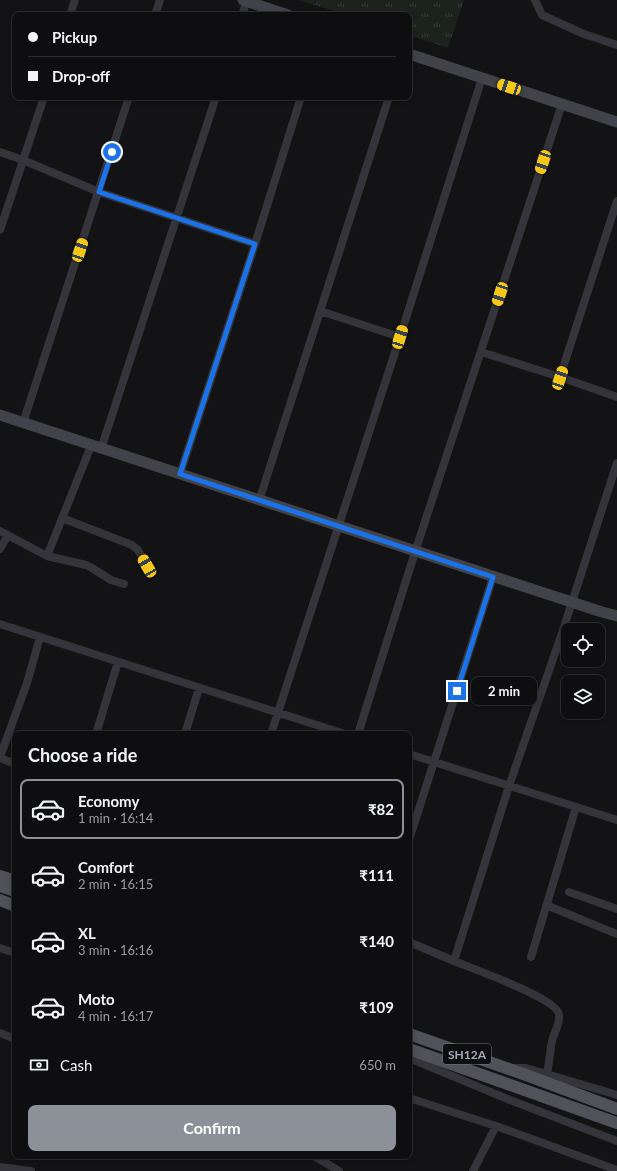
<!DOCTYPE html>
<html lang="en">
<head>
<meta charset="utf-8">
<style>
	:root { --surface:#0e0e10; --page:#171719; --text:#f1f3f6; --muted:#9b9c9f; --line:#2e2e30; --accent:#8c9099 }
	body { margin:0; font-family:Lato,sans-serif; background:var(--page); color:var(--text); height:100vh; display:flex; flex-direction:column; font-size:15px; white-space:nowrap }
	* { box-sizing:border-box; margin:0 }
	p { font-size:13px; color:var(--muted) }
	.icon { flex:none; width:22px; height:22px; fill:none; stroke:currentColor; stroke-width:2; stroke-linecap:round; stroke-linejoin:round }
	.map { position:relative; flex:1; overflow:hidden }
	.details { position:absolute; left:12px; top:731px; width:400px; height:428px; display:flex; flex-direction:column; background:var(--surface); border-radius:8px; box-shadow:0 2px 6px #0003,0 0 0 1px var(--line) }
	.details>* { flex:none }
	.guide { position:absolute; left:12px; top:12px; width:400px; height:88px; border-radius:8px; box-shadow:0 2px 6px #0003,0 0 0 1px var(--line); display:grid; align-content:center; height:88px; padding:0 16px; background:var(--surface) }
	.fabs { position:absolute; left:561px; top:623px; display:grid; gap:8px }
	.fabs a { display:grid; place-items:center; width:44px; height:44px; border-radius:8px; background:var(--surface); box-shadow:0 2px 6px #0003,0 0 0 1px var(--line); font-size:20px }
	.end { position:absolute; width:18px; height:18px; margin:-9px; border:5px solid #1a73e8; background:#fff; box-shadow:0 0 0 2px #fff }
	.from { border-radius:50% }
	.bubble { position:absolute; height:28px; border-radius:8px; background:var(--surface); box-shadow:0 2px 6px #0003,0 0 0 1px var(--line); font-size:13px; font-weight:700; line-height:28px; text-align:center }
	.car { position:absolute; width:12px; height:24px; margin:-12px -6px; border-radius:5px; box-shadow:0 0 3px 1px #0007; background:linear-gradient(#f5c518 24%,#345 0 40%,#f5c518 0 76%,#345 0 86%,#f5c518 0) }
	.guide b { display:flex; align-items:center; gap:14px; height:38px; font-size:15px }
	.guide b+b { border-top:1px solid var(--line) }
	.guide i { width:10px; height:10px; background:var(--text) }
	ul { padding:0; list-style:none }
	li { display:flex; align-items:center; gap:12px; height:60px; margin:0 8px 6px; padding:0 8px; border:2px solid transparent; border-radius:8px }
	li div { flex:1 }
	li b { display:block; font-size:15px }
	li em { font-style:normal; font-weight:700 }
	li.selected { border-color:var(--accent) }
	li>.icon { width:36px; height:36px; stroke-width:1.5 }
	h2 { padding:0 16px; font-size:18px; line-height:48px }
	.pay { display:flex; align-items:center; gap:10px; height:44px; padding:0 16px; font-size:15px }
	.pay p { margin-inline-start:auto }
	.cta { display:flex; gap:8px; margin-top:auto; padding:8px 16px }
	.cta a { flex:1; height:46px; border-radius:8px; background:var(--accent); color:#fff; font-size:16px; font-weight:700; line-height:46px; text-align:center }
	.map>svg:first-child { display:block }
	.park { fill:url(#park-tufts) }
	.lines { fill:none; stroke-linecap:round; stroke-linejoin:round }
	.street { stroke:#34343a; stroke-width:8 }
	.secondary { stroke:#42434a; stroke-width:11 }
	.primary { stroke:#505159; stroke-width:12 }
	.route { stroke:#1a73e8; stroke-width:5 }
	.labels { text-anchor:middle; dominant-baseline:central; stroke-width:3; stroke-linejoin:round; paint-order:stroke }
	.shield { fill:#0e0e10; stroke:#777a84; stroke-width:1 }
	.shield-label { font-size:12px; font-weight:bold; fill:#a4a9b6 }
</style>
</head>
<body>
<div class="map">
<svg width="617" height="1171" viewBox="0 0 617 1171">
	<defs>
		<pattern id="park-tufts" width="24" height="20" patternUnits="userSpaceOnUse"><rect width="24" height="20" fill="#1b231c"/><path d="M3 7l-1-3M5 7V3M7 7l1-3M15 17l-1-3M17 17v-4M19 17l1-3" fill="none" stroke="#39403b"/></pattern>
	</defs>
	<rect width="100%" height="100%" fill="#131315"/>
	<!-- park -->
	<path class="park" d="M 299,0 L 464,0 L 448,48 L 409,35 L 409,15 L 346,15 Z"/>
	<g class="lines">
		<!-- street -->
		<path class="street" d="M 535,0 L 542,15 L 584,34 L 617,45
			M 70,15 L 75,0
			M 155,15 L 160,0
			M 242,15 L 247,0
			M 0,152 L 23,160 L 99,192 L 255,244
			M 0,230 L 44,97
			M 320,311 L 400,337
			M 481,352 L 560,377 L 617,397
			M 560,377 L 617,201
			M 23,423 L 129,97
			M 101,449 L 216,97
			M 180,474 L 255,244 L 301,97
			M 259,501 L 389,97
			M 62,518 L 132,545 L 138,550 L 147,567
			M 0,531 L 47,556 L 86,565 L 92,568 L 111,580 L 124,584
			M 0,549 L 8,535
			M 47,556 L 91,446
			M 0,624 L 345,734
			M 96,734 L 118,662
			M 185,734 L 199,688
			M 271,734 L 400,337 L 482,78
			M 358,734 L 415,552 L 562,104
			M 409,754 L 617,820
			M 0,757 L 27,683 L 40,637
			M 0,758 L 15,764
			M 409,840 L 493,577
			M 569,892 L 617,909
			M 546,905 L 617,934
			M 409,942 L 454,961 L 509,786 L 562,633 L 617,463
			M 0,948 L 15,953
			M 531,957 L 576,807
			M 454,961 C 471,968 556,998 559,1014 C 561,1023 554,1032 552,1041 C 550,1052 549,1063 547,1074
			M 0,1033 L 15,1039
			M 409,1058 L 510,1100 L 617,1141
			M 514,1068 L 526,1068 L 533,1070 L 617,1095
			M 409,1098 L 496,1126 L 617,1170
			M 314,1156 L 339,1171
			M 0,1167 L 31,1171
			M 473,1171 L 496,1126"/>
		<!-- secondary -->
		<path class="secondary" d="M 243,0 L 288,15
			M 409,54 L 617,122
			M 0,415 L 602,612 L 617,616"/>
		<!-- primary -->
		<path class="primary" d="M 0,876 L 15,881
			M 0,886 L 15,891
			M 0,900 L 15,906
			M 409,1034 L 526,1075 L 617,1109
			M 409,1049 L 617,1123"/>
	</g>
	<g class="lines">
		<!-- route -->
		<path class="route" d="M 112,152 L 99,192 L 255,244 L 180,474 L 493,577 L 457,691"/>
	</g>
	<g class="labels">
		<!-- shield labels -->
		<rect class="shield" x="443" y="1044" width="48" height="20" rx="3"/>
		<g class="shield-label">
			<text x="467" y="1054">SH12A</text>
		</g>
	</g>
</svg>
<div class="fabs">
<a><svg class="icon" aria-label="locate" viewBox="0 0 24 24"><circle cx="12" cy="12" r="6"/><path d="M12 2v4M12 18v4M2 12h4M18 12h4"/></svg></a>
<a><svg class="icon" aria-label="layers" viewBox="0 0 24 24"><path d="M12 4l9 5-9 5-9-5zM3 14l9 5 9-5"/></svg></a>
</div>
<i class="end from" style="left:112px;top:152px"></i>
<i class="end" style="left:457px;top:691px"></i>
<div class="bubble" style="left:471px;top:677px;width:66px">2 min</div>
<i class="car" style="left:509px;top:87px;rotate:288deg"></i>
<i class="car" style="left:543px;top:162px;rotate:198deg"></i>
<i class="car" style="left:80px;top:250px;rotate:18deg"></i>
<i class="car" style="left:500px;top:294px;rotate:198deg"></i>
<i class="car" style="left:400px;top:337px;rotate:17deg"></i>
<i class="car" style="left:560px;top:378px;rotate:18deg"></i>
<i class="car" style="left:147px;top:566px;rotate:330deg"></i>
<div class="guide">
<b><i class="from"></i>Pickup</b>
<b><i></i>Drop-off</b>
</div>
<section class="details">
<h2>Choose a ride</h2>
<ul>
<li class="selected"><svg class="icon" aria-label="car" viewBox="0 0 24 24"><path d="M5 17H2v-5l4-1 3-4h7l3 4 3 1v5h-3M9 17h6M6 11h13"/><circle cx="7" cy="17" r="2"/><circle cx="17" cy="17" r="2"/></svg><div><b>Economy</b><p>1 min · 16:14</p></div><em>₹82</em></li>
<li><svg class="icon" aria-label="car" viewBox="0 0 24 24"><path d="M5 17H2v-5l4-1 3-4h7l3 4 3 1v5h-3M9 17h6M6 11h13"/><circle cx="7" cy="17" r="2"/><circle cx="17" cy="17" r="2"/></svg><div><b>Comfort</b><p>2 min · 16:15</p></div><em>₹111</em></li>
<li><svg class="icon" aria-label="car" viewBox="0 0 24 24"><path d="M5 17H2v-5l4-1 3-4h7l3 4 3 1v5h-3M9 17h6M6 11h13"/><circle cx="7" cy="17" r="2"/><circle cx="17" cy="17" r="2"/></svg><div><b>XL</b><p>3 min · 16:16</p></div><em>₹140</em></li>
<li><svg class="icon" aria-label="car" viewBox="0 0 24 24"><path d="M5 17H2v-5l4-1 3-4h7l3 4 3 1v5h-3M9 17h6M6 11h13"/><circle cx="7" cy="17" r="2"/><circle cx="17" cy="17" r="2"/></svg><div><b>Moto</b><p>4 min · 16:17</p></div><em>₹109</em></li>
</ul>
<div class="pay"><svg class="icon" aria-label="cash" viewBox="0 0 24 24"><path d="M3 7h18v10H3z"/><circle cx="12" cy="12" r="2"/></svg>Cash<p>650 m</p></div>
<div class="cta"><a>Confirm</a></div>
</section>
</div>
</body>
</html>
